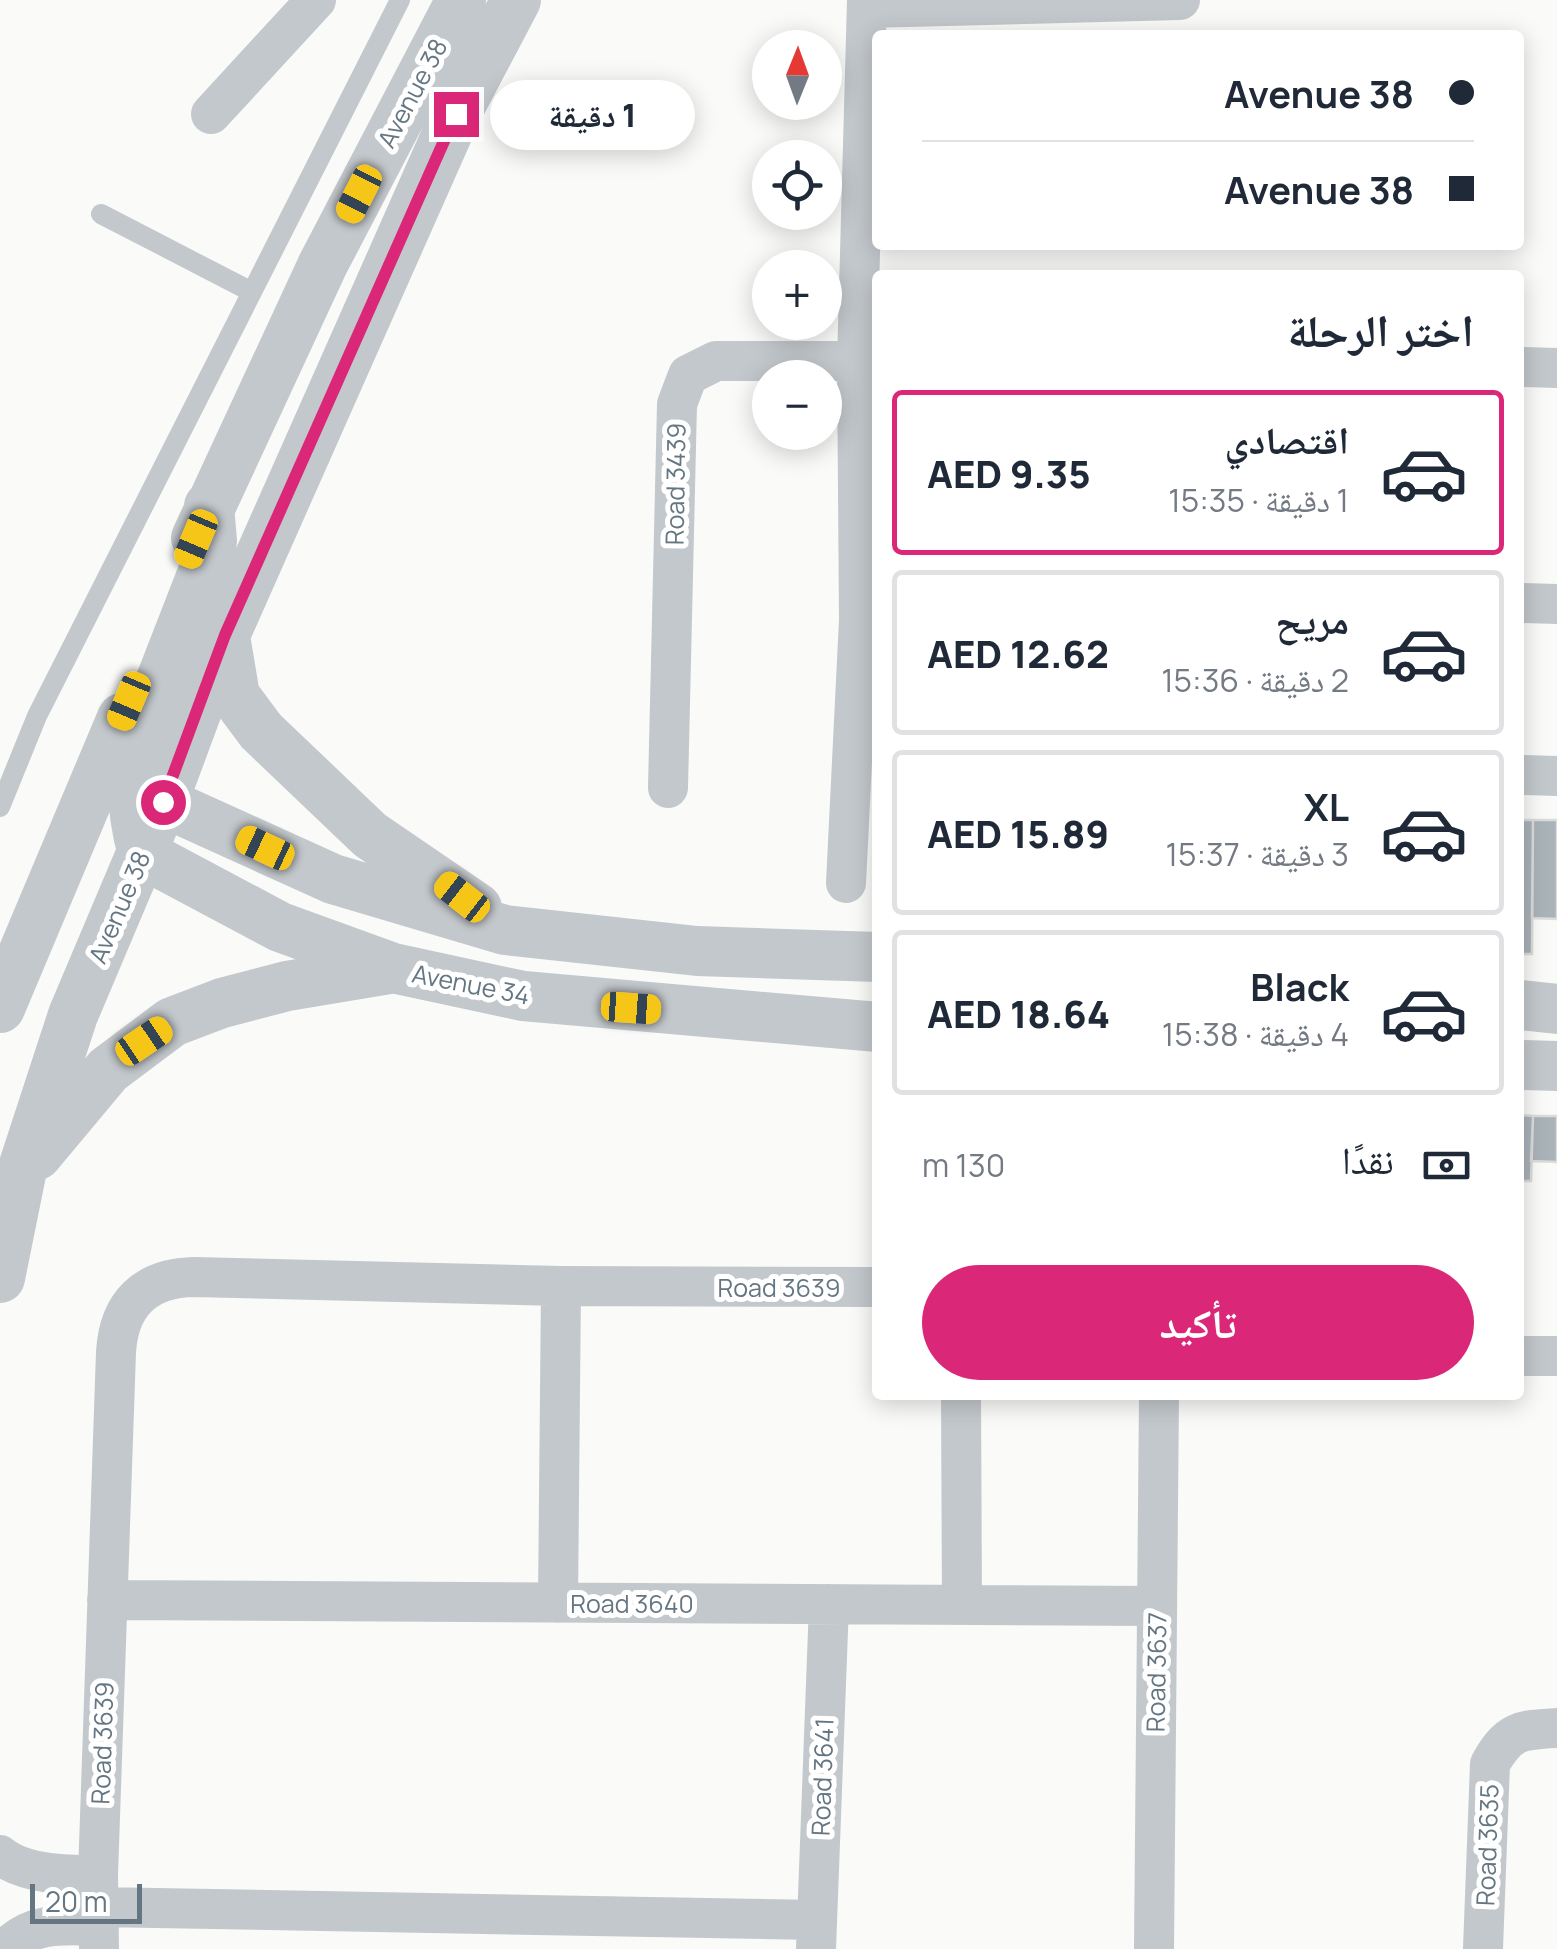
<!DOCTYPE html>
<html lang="ar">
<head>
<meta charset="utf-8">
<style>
	:root { --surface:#fff; --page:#f2f2f3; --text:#1f2937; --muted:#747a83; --line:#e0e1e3; --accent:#db2777 }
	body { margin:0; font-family:Manrope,"Noto Naskh Arabic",sans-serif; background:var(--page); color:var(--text); direction:rtl; height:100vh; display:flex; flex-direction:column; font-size:38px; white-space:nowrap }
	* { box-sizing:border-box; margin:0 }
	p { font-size:32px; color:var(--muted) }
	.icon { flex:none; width:55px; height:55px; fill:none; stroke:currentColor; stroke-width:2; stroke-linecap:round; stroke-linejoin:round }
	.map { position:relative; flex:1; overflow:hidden; direction:ltr }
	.details { position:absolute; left:872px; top:270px; width:652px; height:1130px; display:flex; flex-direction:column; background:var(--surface); border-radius:10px; box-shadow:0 5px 25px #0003; direction:rtl }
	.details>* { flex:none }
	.guide { position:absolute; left:872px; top:30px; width:652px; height:220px; border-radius:10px; box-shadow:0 5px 25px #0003; direction:rtl; display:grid; align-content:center; height:220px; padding:0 50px; background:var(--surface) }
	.needle { width:65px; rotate:1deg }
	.tools { position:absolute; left:752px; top:30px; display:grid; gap:20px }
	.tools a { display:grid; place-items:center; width:90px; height:90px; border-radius:50%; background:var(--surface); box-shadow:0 5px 25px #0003; font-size:50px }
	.scale { position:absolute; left:30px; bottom:25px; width:112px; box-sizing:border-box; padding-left:10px; border:5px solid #657683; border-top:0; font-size:28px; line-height:35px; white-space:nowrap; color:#657683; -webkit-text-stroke:8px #fff; paint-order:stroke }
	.end { position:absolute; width:45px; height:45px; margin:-22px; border:12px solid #db2777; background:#fff; box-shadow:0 0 0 5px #fff }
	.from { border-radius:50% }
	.bubble { position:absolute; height:70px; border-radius:35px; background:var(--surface); box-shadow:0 5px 25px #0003; font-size:32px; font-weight:800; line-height:70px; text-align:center; direction:rtl }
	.car { position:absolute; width:30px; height:60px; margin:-30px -15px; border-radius:12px; box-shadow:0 0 8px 2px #0007; background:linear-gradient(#f5c518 24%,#345 0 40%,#f5c518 0 76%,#345 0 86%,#f5c518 0) }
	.guide b { display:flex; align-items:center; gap:35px; height:95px; font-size:38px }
	.guide b+b { border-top:2px solid var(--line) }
	.guide i { width:25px; height:25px; background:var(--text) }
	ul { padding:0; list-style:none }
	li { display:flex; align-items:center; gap:30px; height:165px; margin:0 20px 15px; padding:0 30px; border:5px solid var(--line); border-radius:10px }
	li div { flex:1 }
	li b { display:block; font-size:38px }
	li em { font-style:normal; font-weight:800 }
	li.selected { border-color:var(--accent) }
	li>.icon { width:90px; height:90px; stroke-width:1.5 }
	h2 { padding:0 50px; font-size:45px; line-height:120px }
	.pay { display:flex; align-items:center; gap:25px; height:110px; padding:0 50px; font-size:38px }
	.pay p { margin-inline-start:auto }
	.button { display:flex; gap:20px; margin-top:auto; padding:20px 50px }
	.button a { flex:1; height:115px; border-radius:60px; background:var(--accent); color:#fff; font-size:40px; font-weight:800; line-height:115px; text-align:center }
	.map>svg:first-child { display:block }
	.building { fill:#aab3b9; stroke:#dcdcda; stroke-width:2.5 }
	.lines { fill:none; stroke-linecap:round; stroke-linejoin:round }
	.service { stroke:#c3c8cc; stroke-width:20 }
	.minor { stroke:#c3c8cc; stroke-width:40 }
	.tertiary { stroke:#c3c8cc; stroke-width:50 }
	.route { stroke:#db2777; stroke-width:12 }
	.labels { text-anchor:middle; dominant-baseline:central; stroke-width:10; stroke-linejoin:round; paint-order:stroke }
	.street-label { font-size:25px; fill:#657683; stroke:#fff }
</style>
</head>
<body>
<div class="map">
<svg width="1557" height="1949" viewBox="0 0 1557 1949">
	<rect width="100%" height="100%" fill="#fafaf8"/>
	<!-- building -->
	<path class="building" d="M 1520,820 L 1533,820 L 1532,954 L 1520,954 Z
		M 1533,820 L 1557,820 L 1557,919 L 1532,918 Z
		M 1520,1115 L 1533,1116 L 1531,1181 L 1520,1181 Z
		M 1533,1116 L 1557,1116 L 1557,1162 L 1531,1161 Z"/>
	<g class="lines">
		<!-- service -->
		<path class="service" d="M 101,214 L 250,291
			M 0,807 L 37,716 L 400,0"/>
		<!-- minor -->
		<path class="minor" d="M 867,8 L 1180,0
			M 211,114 L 316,0
			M 1520,367 L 1557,368
			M 1520,603 L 1557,604
			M 1520,775 L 1557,776
			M 668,788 L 677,404 L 688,375 L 716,361 L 878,361
			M 846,883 L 859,620 L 857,362 L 867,0
			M 1520,1356 L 1557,1356
			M 961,1395 L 962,1605
			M 107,1600 L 1157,1606
			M 558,1603 L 561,1286
			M 0,1855 C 25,1875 67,1875 98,1875
			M 99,1907 L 816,1920
			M 6,1949 C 31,1921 64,1925 99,1926
			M 99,1949 L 98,1875 L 116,1352 C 119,1304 145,1278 194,1277 L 561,1286 L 878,1287
			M 816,1949 L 829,1604
			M 1154,1949 L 1159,1395
			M 1483,1949 L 1490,1764 C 1509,1730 1520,1730 1557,1728"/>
		<!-- tertiary -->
		<path class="tertiary" d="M 209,506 L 212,541 L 208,559 L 136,744 C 130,782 132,816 143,854 L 280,927 L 393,968 L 523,996 L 878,1027
			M 196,538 L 323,264 L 461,0
			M 225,636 L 235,696 L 261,731 L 370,835 L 477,908
			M 133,801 L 163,802 L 333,879 L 505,930 L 697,951 L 878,957
			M 1520,1005 L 1557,1009
			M 0,1008 L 122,718
			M 1520,1065 L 1557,1066
			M 37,1155 L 108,1070 L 172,1022 L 222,1003 L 287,986 L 389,969
			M 0,1278 L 21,1174 L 73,1015 L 163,802 L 225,635 L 456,114 L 516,0"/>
	</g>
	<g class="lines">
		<!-- route -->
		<path class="route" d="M 163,802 L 225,635 L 456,114"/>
	</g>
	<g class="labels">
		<!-- street labels -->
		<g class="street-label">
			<text transform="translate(412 93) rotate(-62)">Avenue 38</text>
			<text transform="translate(675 484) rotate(-89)">Road 3439</text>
			<text transform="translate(119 907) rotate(-67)">Avenue 38</text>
			<text transform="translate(471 984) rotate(11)">Avenue 34</text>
			<text x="779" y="1287">Road 3639</text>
			<text x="632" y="1603">Road 3640</text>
			<text transform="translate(1156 1672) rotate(-89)">Road 3637</text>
			<text transform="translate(102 1743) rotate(-88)">Road 3639</text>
			<text transform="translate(822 1777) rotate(-88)">Road 3641</text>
			<text transform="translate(1487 1845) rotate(-88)">Road 3635</text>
		</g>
	</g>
</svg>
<div class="tools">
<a><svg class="needle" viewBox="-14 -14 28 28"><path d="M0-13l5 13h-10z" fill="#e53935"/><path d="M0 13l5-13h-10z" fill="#747a83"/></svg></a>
<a><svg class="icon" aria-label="locate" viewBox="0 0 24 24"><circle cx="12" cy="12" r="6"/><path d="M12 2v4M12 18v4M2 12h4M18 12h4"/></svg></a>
<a>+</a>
<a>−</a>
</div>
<div class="scale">20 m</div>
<i class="end from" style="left:163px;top:802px"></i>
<i class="end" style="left:456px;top:114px"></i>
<div class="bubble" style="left:490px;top:80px;width:205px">1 دقيقة</div>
<i class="car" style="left:359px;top:194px;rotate:207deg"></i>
<i class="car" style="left:196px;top:539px;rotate:203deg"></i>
<i class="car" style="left:129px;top:701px;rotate:203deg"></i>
<i class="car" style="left:265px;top:848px;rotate:295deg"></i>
<i class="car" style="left:462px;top:897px;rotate:308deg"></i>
<i class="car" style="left:631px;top:1008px;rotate:94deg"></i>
<i class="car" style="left:144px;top:1041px;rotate:56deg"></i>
<div class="guide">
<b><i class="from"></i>Avenue 38</b>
<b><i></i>Avenue 38</b>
</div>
<section class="details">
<h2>اختر الرحلة</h2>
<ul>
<li class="selected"><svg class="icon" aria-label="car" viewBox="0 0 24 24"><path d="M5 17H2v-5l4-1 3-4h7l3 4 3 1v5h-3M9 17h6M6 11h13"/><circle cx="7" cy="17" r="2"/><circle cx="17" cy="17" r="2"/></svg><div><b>اقتصادي</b><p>1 دقيقة · 15:35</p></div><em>AED 9.35</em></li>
<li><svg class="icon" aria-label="car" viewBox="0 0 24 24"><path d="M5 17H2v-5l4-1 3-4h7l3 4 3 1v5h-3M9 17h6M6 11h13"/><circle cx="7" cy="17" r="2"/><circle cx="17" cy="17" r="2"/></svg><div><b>مريح</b><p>2 دقيقة · 15:36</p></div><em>AED 12.62</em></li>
<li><svg class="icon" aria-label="car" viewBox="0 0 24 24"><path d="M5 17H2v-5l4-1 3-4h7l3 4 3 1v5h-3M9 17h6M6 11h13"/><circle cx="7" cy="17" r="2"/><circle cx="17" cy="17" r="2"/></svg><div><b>XL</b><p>3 دقيقة · 15:37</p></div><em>AED 15.89</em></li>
<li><svg class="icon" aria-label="car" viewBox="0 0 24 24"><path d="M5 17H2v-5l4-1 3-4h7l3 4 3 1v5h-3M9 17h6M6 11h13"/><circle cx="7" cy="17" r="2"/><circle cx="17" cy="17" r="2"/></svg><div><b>Black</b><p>4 دقيقة · 15:38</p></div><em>AED 18.64</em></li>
</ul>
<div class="pay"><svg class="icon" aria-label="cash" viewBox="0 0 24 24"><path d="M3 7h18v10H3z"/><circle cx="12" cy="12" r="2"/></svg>نقدًا<p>130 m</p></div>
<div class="button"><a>تأكيد</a></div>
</section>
</div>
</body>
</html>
